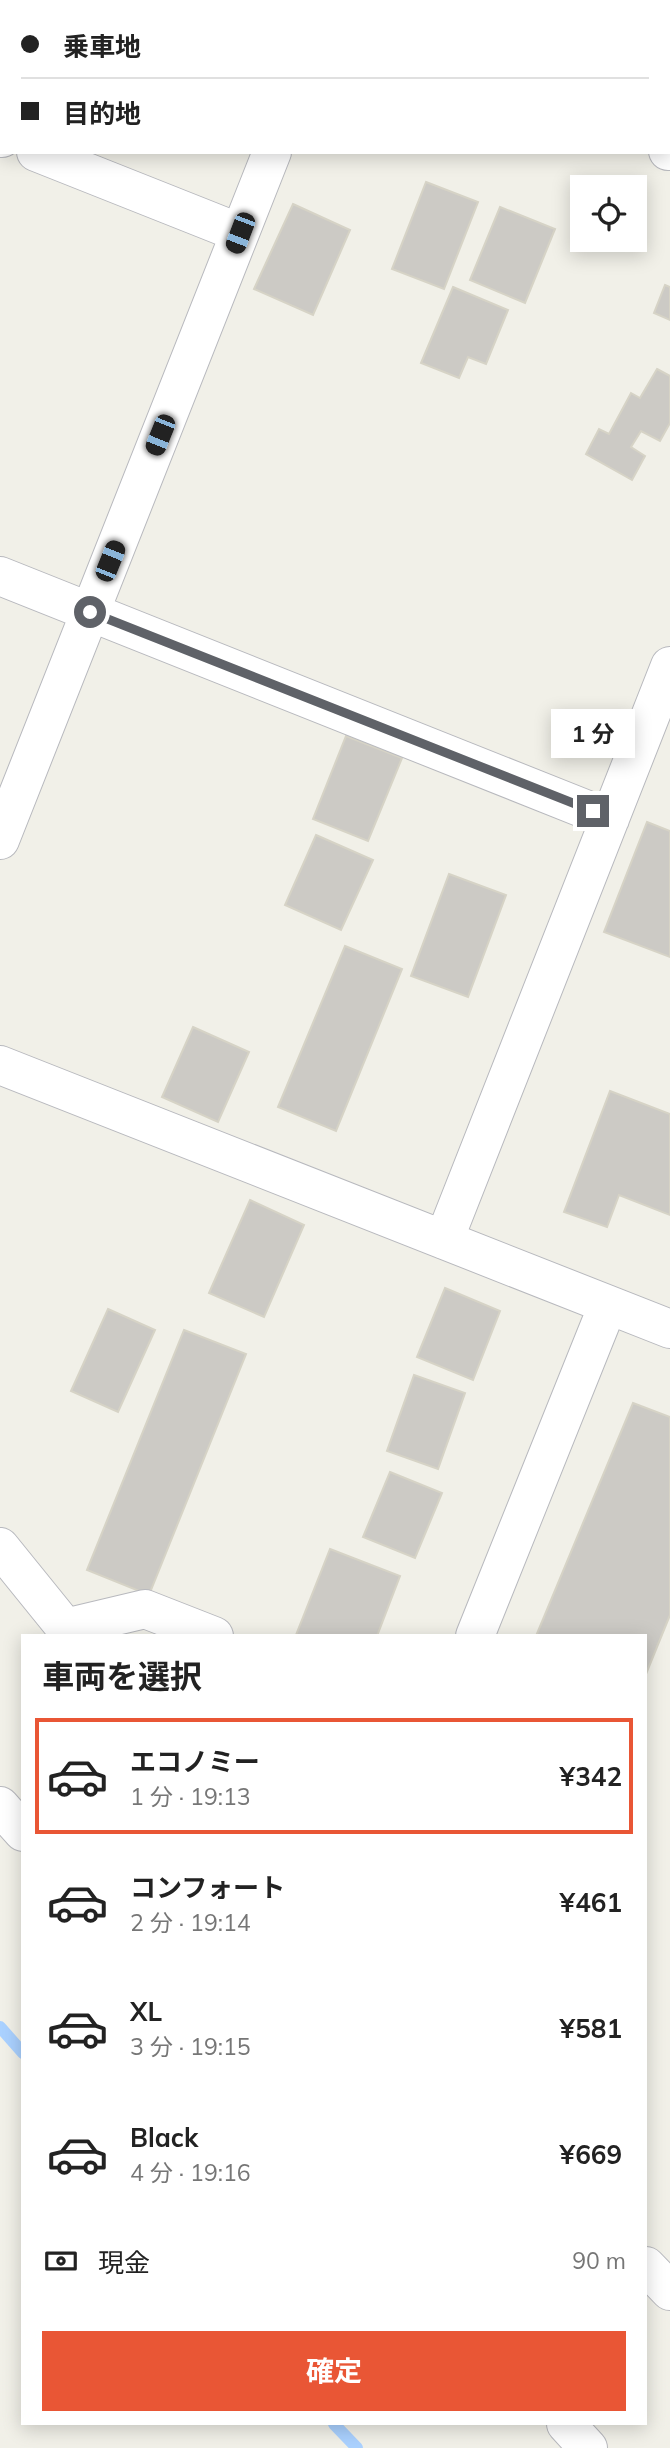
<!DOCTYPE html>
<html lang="ja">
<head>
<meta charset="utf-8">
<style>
	:root { --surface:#fff; --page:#f2f2f2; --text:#222; --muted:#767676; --line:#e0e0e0; --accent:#e95635 }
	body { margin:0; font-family:Mulish,"Noto Sans JP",sans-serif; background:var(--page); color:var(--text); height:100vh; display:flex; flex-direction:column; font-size:26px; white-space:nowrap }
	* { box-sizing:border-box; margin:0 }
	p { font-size:23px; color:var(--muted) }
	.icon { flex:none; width:38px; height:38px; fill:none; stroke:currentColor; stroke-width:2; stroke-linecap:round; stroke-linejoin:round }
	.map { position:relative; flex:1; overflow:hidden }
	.details { position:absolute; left:21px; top:1634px; width:626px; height:791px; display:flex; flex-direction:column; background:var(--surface); border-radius:0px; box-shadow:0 4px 18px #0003 }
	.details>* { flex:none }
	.guide { position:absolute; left:0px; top:0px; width:670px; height:154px; box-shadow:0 4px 18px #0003; display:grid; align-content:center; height:154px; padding:0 21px; background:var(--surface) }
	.fabs { position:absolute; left:570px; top:175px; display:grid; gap:14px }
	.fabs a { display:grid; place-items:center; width:77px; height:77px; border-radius:0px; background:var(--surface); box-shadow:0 4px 18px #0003; font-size:35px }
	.end { position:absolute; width:32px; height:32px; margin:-16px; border:9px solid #5f6268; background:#fff; box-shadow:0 0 0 4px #fff }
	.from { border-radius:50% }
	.bubble { position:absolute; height:49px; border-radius:0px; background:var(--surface); box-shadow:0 4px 18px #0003; font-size:23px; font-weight:700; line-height:49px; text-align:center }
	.car { position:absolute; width:21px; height:42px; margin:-21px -10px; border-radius:9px; box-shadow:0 0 5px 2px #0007; background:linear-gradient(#222 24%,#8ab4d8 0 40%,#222 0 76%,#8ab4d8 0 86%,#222 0) }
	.guide b { display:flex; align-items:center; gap:24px; height:66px; font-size:26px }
	.guide b+b { border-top:2px solid var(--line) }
	.guide i { width:18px; height:18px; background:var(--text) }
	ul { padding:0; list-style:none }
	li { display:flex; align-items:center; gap:21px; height:116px; margin:0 14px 10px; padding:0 7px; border:4px solid transparent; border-radius:0px }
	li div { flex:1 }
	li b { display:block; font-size:26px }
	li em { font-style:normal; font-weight:700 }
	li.current { border-color:var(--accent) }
	li>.icon { width:63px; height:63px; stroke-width:1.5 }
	h2 { padding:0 21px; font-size:32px; line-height:84px }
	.pay { display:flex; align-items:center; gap:18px; height:77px; padding:0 21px; font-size:26px }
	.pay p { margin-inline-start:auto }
	.action { display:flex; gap:14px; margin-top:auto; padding:14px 21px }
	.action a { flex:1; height:80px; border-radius:0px; background:var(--accent); color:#fff; font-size:28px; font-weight:700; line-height:80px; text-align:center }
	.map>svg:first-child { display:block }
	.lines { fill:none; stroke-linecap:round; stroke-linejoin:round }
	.stream { stroke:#aad1ff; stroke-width:12 }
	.building { fill:#cccac5; stroke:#d6d3c6; stroke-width:2 }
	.minor-casing { stroke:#b8b9be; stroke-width:40 }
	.minor { stroke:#fff; stroke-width:38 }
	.route { stroke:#5f6268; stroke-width:9 }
</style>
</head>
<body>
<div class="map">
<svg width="670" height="2448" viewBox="0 0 670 2448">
	<rect width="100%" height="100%" fill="#f1f0e8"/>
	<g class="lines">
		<!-- stream -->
		<path class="stream" d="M 0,2027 L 23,2053
			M 334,2424 L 357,2448"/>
	</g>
	<!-- building -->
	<path class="building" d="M 426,182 L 478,202 L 444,289 L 392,269 Z
		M 293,204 L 350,230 L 313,315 L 254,289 Z
		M 500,207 L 555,229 L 525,303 L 470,280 Z
		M 665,285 L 670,287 L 670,320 L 654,313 Z
		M 453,287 L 508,310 L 486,364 L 468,357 L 459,378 L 421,363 Z
		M 657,369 L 670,376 L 670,423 L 660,441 L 641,431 L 631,447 L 645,456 L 632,480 L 586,454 L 599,429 L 609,434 L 631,393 L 640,398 Z
		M 346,736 L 402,758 L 368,841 L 313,819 Z
		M 647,822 L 670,831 L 670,957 L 604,932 Z
		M 316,835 L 373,860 L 341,930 L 285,905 Z
		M 449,874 L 506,895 L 468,997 L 411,976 Z
		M 345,946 L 402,969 L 336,1131 L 278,1107 Z
		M 193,1027 L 249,1052 L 218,1122 L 162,1097 Z
		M 610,1091 L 670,1114 L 670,1215 L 619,1195 L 607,1227 L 564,1212 Z
		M 250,1200 L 304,1225 L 264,1317 L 209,1293 Z
		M 445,1288 L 500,1311 L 473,1380 L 417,1357 Z
		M 108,1309 L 155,1330 L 118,1412 L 71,1391 Z
		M 184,1330 L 246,1354 L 149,1595 L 87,1570 Z
		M 414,1375 L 465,1393 L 438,1469 L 387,1451 Z
		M 633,1403 L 670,1417 L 670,1615 L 646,1674 L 646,1636 L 536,1636 Z
		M 390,1472 L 442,1493 L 415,1558 L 363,1537 Z
		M 330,1549 L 400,1576 L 377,1636 L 296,1635 Z"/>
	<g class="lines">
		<defs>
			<path id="minor" d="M 332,2 L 332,0
				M 0,138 L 2,138
				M 668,151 L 670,151
				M 36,152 L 240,233
				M 0,576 L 610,819
				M 0,840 L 272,152
				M 0,1065 L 670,1329
				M 444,1240 L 670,666
				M 0,1547 L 72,1636
				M 65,1628 L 145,1609 L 214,1636
				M 475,1636 L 608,1305
				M 0,1806 L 23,1832
				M 646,2266 L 670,2291
				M 566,2424 L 588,2448"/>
		</defs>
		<!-- minor casing -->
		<use href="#minor" class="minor-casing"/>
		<!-- minor -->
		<use href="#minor" class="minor"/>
	</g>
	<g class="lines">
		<!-- route -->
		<path class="route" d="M 90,612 L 593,811"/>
	</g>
</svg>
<div class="fabs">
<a><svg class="icon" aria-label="locate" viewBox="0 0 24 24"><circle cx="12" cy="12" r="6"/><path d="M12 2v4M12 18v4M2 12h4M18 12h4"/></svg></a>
</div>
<i class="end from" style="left:90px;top:612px"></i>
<i class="end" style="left:593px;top:811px"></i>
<div class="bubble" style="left:551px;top:709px;width:84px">1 分</div>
<i class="car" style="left:240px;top:233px;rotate:201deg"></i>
<i class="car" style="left:160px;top:435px;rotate:202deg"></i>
<i class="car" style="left:110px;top:561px;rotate:22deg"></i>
<div class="guide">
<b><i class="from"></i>乗車地</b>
<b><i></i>目的地</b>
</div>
<section class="details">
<h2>車両を選択</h2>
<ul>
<li class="current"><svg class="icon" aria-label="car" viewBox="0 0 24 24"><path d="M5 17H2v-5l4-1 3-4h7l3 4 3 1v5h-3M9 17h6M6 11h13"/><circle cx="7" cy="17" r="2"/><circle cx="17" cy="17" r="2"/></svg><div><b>エコノミー</b><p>1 分 · 19:13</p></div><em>¥342</em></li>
<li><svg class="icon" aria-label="car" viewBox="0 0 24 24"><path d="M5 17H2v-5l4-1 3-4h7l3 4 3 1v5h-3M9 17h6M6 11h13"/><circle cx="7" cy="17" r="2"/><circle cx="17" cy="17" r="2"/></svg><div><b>コンフォート</b><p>2 分 · 19:14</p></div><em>¥461</em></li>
<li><svg class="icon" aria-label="car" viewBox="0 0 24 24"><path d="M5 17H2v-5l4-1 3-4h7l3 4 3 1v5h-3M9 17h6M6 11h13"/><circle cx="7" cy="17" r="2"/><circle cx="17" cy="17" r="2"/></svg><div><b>XL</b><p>3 分 · 19:15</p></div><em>¥581</em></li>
<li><svg class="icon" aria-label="car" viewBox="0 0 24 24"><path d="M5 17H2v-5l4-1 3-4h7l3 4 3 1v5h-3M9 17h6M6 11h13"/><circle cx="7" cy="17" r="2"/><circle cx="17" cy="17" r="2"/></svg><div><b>Black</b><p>4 分 · 19:16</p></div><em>¥669</em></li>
</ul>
<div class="pay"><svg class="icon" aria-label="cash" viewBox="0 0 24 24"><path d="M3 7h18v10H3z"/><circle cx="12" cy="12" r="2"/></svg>現金<p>90 m</p></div>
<div class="action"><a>確定</a></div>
</section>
</div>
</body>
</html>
